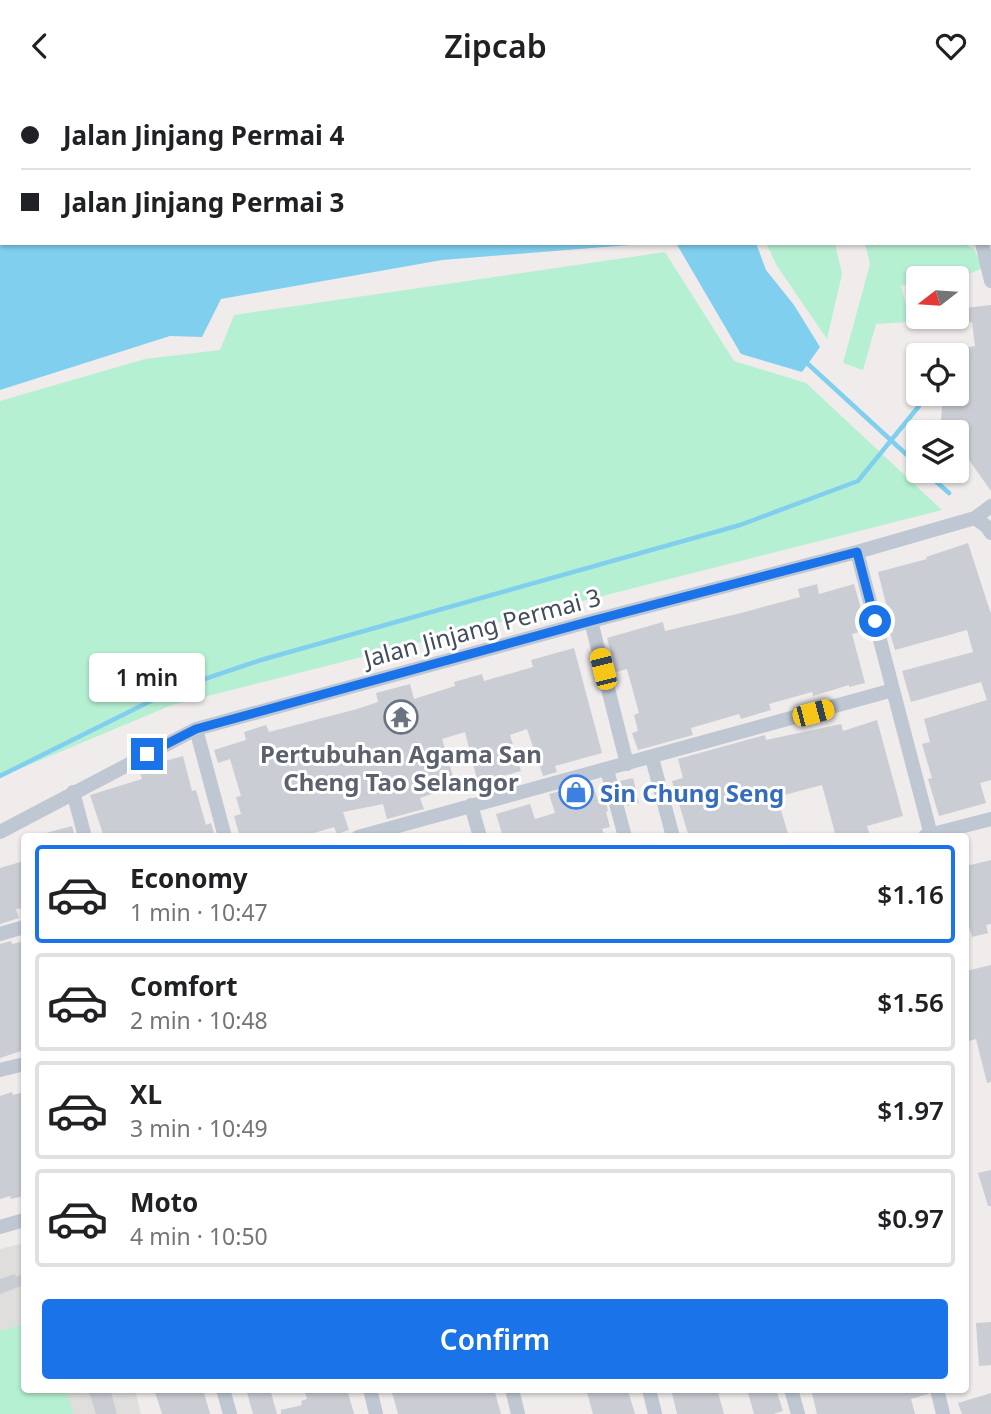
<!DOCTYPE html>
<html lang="en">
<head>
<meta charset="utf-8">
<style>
	:root { --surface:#fff; --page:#f2f2f2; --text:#202124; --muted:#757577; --line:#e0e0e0; --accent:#1a73e8 }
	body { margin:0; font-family:"Noto Sans",sans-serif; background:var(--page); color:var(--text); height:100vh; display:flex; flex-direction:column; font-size:26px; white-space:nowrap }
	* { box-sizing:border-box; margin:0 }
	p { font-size:23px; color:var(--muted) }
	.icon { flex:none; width:38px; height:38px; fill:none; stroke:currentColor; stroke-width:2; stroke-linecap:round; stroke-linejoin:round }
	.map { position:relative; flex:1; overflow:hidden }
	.panel { position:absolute; left:21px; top:742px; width:948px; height:560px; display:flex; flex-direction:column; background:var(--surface); border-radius:7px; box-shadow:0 2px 5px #0004 }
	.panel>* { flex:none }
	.hud { position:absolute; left:0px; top:0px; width:992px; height:154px; box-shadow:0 2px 5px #0004; display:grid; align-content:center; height:154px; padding:0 21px; background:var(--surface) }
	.needle { width:46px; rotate:253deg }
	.buttons { position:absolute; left:906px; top:175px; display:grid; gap:14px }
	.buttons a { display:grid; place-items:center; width:63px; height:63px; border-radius:7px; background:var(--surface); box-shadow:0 2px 5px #0004; font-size:35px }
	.end { position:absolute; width:32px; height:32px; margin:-16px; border:9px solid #1a73e8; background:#fff; box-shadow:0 0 0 4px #fff }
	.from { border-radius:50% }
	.bubble { position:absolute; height:49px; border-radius:7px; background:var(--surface); box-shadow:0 2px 5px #0004; font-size:23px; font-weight:600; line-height:49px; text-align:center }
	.car { position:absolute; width:21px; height:42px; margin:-21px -10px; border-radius:9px; box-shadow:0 0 5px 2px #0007; background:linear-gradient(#f5c518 24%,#345 0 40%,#f5c518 0 76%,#345 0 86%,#f5c518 0) }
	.hud b { display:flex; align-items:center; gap:24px; height:66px; font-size:26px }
	.hud b+b { border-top:2px solid var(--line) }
	.hud i { width:18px; height:18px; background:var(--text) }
	ul { padding:12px 0 0; list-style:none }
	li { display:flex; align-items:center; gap:21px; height:98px; margin:0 14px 10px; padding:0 7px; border:4px solid var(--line); border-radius:7px }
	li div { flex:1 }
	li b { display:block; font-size:26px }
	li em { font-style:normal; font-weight:600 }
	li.current { border-color:var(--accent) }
	li>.icon { width:63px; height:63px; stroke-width:1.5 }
	.button { display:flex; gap:14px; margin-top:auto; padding:14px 21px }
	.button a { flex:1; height:80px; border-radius:7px; background:var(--accent); color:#fff; font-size:28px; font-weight:600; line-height:80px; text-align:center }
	header { display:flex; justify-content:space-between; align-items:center; height:91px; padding:0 21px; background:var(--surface); font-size:32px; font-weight:600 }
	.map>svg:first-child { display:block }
	.education { fill:#e0dddd }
	.green { fill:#b6f0d2 }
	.water { fill:#81cfef }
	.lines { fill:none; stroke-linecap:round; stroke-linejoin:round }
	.stream { stroke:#81cfef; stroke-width:4.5 }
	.building { fill:#cacdd4 }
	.minor { stroke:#bec7d2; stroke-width:14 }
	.route { stroke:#1a73e8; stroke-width:9 }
	.labels { text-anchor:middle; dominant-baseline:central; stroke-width:6; stroke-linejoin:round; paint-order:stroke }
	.street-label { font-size:24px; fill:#434d5a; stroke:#fff }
	.worship-label { font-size:24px; font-weight:bold; fill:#5b616d; stroke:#fff }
	.shop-label { font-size:24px; font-weight:bold; fill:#366cbe; stroke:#fff; text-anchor:start }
</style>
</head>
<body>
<header><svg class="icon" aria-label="back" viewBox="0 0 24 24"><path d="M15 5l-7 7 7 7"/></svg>Zipcab<svg class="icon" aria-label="heart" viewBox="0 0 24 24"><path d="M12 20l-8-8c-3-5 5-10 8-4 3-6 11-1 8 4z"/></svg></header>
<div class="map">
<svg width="991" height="1323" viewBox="0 0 991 1323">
	<rect width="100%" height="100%" fill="#efeceb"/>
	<!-- education -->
	<path class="education" d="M 24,1152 L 24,1298 L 135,1299 L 141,1323 L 0,1323 L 0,1158 Z"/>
	<!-- green -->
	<path class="green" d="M 766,152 L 835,152 L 842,183 L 827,248 L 777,175 Z
		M 865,152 L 962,152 L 974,158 L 983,177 L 957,188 L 919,187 L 919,189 L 901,195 L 910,231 L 876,233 L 863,279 L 843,272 L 870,173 Z
		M 665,161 L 734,270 L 806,292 L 942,419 L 172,614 L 0,686 L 0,310 L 145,268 L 220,259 L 234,224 Z
		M 24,1233 L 24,1298 L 66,1299 L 73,1323 L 0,1323 L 0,1240 Z"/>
	<!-- water -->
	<path class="water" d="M 0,0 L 731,0 L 731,2 L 2,2 L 2,152 L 654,152 L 442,169 L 221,208 L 202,246 L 170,245 L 0,299 Z
		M 676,152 L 756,152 L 766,179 L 794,214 L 820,256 L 802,281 L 741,263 Z"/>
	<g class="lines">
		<!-- stream -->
		<path class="stream" d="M 808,273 L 919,375
			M 924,380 L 949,402
			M 0,685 L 175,598 L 261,569 L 740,434 L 858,390 L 919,315 L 922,303"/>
	</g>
	<!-- building -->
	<path class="building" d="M 991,214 L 991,400 L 957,352 L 957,341 L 950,341 L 941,329 L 943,303 L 957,303 L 957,258 L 975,255 L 972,231 L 957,233 L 957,218 Z
		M 968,452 L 991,523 L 991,689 L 980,692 L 986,712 L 939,725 L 928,688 L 932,687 L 922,653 L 930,651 L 924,628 L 987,609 L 981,591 L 911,611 L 902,580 L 973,561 L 967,539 L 895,559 L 890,542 L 893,541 L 878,481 L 927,468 L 926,466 Z
		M 817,493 L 819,503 L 854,493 L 867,539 L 852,543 L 865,592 L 849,596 L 849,594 L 813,605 L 812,601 L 769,613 L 771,619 L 741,628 L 739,623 L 691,637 L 693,644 L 638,659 L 632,642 L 638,640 L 634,624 L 639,622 L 627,578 L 616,581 L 607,547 L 663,531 L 665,540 L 741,522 L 800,506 L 798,498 Z
		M 574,557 L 602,662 L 555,675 L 557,681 L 543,685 L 527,638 L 510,644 L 521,680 L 478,692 L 465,641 L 442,648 L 456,695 L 420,707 L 424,718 L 387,728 L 383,713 L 343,721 L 349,739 L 337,743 L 334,736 L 301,746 L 240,746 L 234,725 L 241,723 L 236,706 L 241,705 L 230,668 L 218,672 L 214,659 L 246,649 L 244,641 L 266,634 L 269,641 L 357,618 L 378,611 L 376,602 L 410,593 L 414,608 L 455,595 L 454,591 L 482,583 L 484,590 L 533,576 L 531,569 Z
		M 877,629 L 903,725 L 867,735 L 870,746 L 836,746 L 822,694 L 777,706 L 789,746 L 689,746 L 672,690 L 683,687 L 678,668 L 765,644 L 766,649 L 841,633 L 843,640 Z
		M 183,665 L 192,700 L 196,699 L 206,734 L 211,732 L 215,746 L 104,746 L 90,704 L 142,688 L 139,679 L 144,676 Z
		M 633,687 L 639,712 L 627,715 L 620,690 Z
		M 592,692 L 598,709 L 605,707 L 608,720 L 606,721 L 610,736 L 602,738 L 605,746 L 503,746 L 496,723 L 530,713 L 535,728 L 555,722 L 549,703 Z
		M 72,735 L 75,746 L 46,746 L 46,742 Z
		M 991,769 L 991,833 L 986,834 L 988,842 L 972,846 L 966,824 L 966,775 Z
		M 24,770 L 24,817 L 16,818 L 19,827 L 0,833 L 0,777 Z
		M 11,850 L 12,853 L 24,850 L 24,959 L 0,967 L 0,853 Z
		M 991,874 L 991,991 L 987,992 L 976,948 L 966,951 L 966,880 Z
		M 12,1001 L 13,1004 L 24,1001 L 24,1105 L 11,1108 L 10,1105 L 0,1108 L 0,1005 Z
		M 991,1079 L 991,1115 L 988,1115 L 978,1082 Z
		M 15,1183 L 16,1186 L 24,1183 L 24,1194 L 0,1203 L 0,1188 Z
		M 991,1231 L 991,1274 L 979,1275 L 976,1232 Z
		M 88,1298 L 110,1298 L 117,1323 L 96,1323 Z
		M 154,1298 L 203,1298 L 210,1323 L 162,1323 Z
		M 246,1298 L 270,1298 L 277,1323 L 253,1323 Z
		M 304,1298 L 347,1298 L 354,1323 L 281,1323 L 281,1319 L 302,1314 L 301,1310 L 307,1308 Z
		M 391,1298 L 494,1298 L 501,1323 L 398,1323 Z
		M 586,1298 L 628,1300 L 635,1323 L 593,1323 Z
		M 671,1298 L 717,1298 L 724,1323 L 677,1323 Z
		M 747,1298 L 776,1298 L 783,1320 L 773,1323 L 754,1323 Z
		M 811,1298 L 928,1298 L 928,1303 L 911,1308 L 915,1323 L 817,1323 Z
		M 991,1302 L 991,1323 L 962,1323 L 958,1312 Z"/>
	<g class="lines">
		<!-- minor -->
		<path class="minor" d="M 990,115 L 991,115
			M 982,152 L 991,190
			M 975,427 L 986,435 L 991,442
			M 857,461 L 931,744
			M 591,530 L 627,673
			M 196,638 L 225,746
			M 652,667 L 673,746
			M 607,679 L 625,746
			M 73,701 L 85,746
			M 471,714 L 480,746
			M 0,741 L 196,638 L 591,530 L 857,461 L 975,427 L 991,415
			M 925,745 L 991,728
			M 358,746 L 893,599
			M 0,843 L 24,836
			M 0,979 L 24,973
			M 0,1136 L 24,1129
			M 223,1298 L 230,1323
			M 370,1298 L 376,1323
			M 512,1298 L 518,1323
			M 649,1298 L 655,1323
			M 791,1298 L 798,1323
			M 937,1298 L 943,1323"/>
	</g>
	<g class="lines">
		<!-- route -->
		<path class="route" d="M 147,663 L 196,638 L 591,530 L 857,461 L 875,530"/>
	</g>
	<!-- icons -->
	<defs>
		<symbol id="temple-ring" viewBox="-11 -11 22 22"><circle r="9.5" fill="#fff" stroke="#6b7280" stroke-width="1.5"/><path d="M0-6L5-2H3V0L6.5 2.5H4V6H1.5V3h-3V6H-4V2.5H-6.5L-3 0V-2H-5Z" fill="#6b7280"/></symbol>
		<symbol id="shop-ring" viewBox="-11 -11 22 22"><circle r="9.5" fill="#fff" stroke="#3f7fe0" stroke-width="1.5"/><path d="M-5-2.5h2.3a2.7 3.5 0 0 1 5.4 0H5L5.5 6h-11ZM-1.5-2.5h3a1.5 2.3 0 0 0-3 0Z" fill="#3f7fe0"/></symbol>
	</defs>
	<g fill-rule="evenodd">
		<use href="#temple-ring" x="382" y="607" width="38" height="38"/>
		<use href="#shop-ring" x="557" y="682" width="38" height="38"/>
	</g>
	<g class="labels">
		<!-- street labels -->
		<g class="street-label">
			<text transform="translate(482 536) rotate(-15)">Jalan Jinjang Permai 3</text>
		</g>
		<!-- worship labels -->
		<g class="worship-label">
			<text x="401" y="662">Pertubuhan Agama San<tspan x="401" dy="28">Cheng Tao Selangor</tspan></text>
		</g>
		<!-- shop labels -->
		<g class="shop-label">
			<text x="600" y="701">Sin Chung Seng</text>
		</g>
	</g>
</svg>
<div class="buttons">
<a><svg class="needle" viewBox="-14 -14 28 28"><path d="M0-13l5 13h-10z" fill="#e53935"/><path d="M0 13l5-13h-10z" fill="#757577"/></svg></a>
<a><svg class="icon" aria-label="locate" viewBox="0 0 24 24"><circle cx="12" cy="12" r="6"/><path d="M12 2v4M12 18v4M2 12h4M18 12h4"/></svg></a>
<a><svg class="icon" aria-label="layers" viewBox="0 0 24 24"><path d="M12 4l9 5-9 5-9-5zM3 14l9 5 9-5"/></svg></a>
</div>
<i class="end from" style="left:875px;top:530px"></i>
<i class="end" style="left:147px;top:663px"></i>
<div class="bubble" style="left:89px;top:562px;width:116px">1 min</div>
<i class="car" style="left:603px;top:578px;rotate:346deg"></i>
<i class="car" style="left:813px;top:622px;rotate:75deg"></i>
<div class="hud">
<b><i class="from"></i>Jalan Jinjang Permai 4</b>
<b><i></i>Jalan Jinjang Permai 3</b>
</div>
<section class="panel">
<ul>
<li class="current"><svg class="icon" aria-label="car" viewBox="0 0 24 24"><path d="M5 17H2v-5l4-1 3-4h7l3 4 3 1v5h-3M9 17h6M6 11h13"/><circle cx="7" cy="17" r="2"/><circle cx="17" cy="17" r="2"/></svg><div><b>Economy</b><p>1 min · 10:47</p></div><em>$1.16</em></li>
<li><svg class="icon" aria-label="car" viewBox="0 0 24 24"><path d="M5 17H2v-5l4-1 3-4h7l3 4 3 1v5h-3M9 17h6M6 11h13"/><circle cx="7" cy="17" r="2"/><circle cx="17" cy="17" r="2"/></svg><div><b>Comfort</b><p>2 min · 10:48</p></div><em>$1.56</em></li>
<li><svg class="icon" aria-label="car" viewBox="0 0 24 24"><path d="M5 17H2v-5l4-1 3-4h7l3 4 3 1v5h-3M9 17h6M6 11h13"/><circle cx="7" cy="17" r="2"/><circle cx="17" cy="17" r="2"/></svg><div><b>XL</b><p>3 min · 10:49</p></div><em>$1.97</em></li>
<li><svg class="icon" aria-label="car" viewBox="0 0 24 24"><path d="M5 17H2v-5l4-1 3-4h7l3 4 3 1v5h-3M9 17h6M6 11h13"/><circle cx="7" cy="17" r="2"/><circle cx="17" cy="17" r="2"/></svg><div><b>Moto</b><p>4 min · 10:50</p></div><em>$0.97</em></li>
</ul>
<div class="button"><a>Confirm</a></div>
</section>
</div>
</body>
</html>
